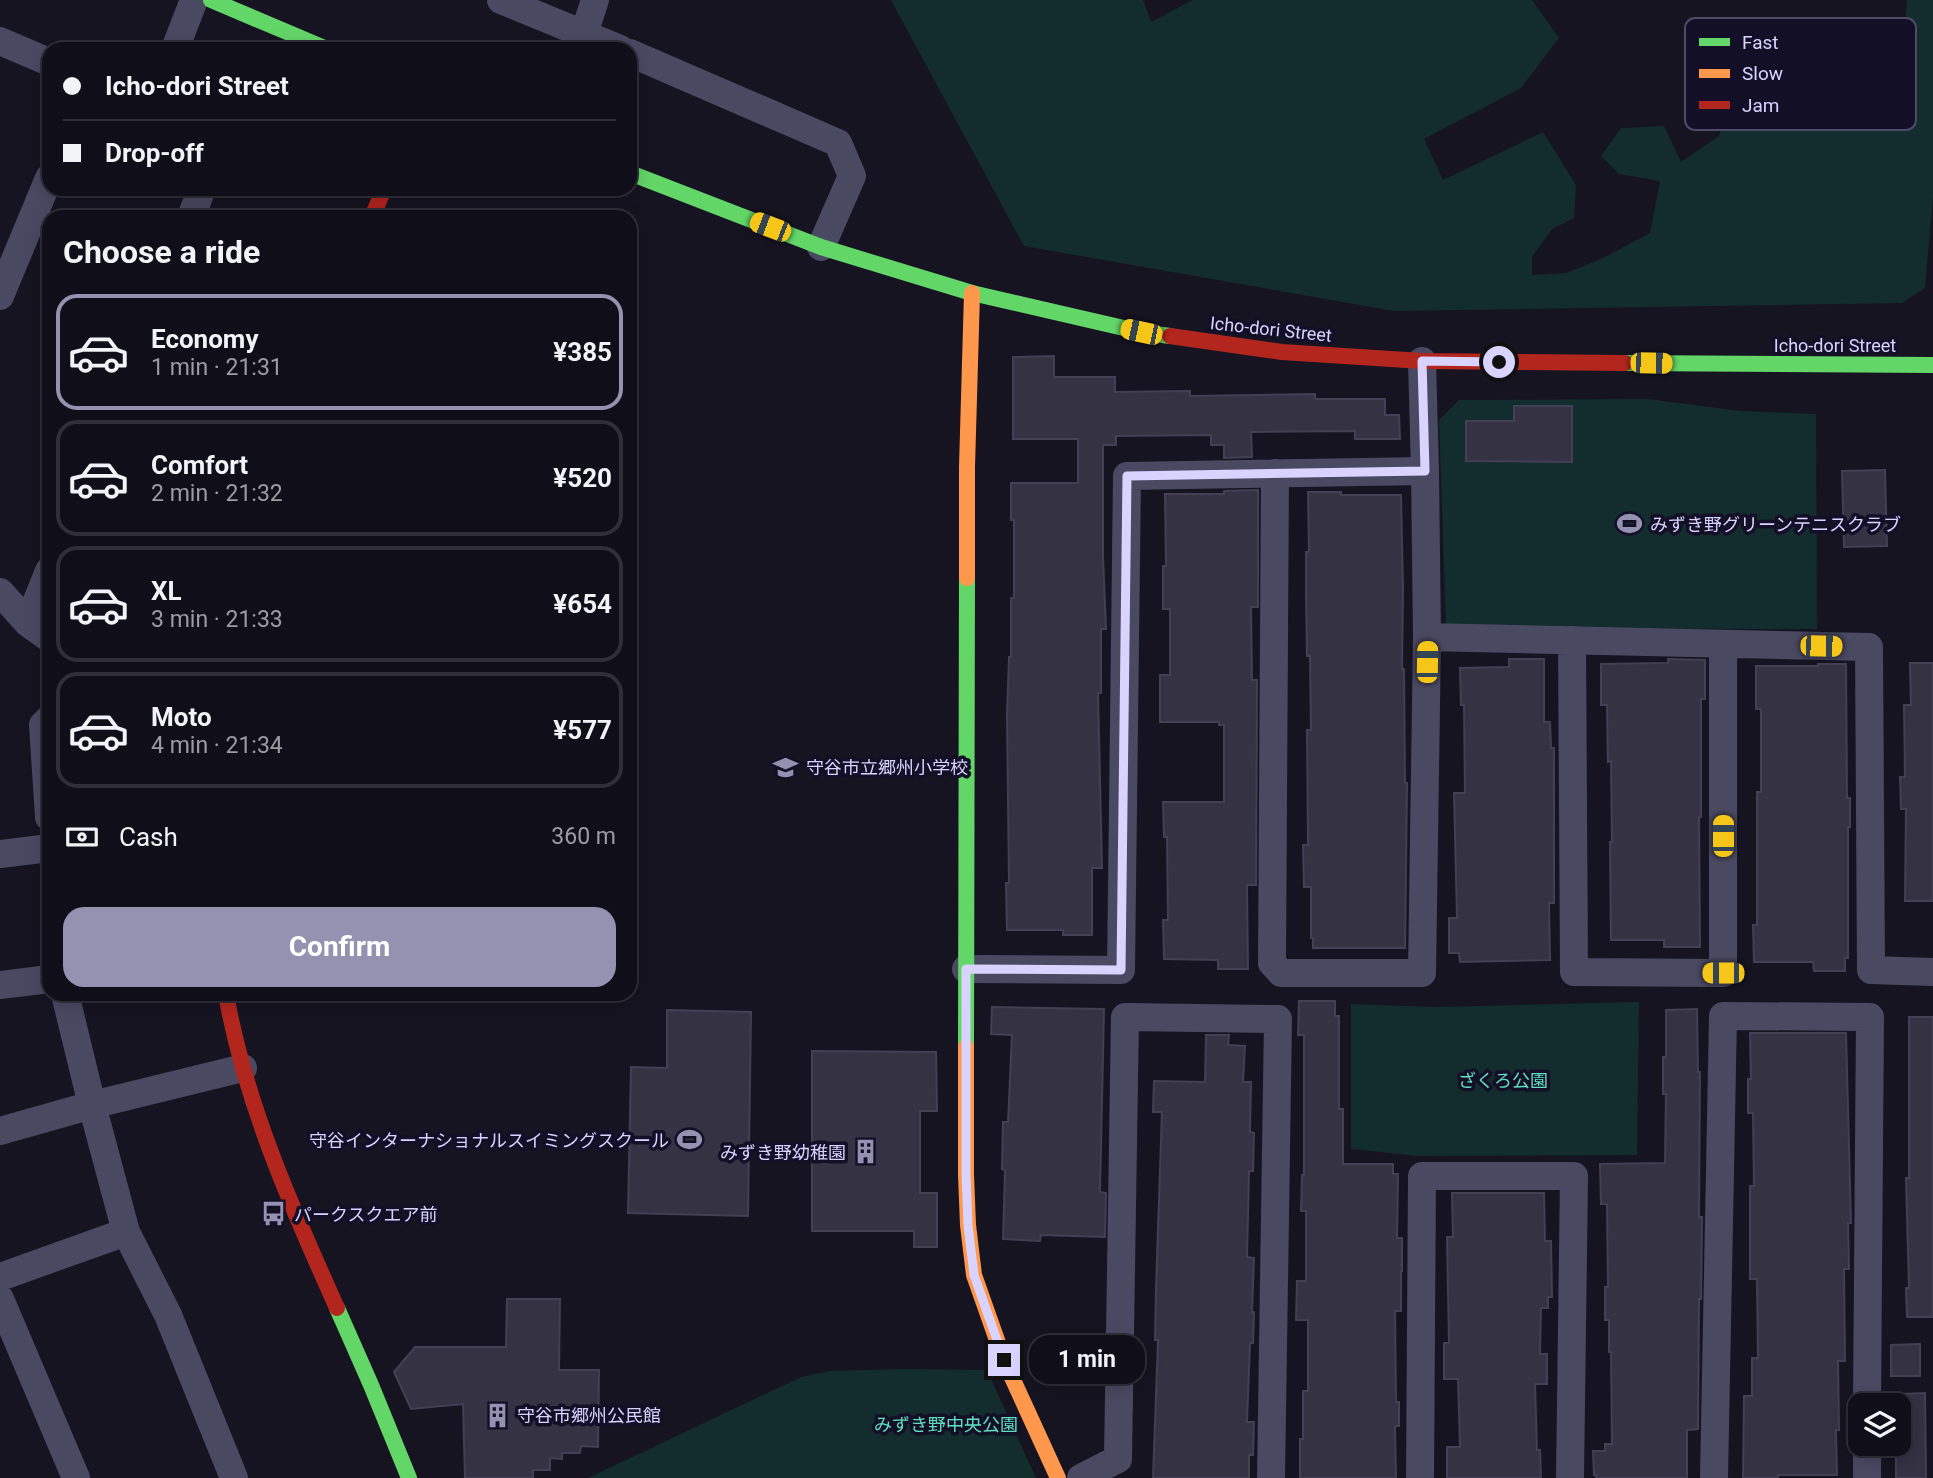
<!DOCTYPE html>
<html lang="en">
<head>
<meta charset="utf-8">
<style>
	:root { --surface:#100f19; --page:#191822; --text:#f1f3f6; --muted:#9c9ca2; --line:#302f38; --accent:#9591b1 }
	body { margin:0; font-family:Roboto,"Noto Sans JP",sans-serif; background:var(--page); color:var(--text); height:100vh; display:flex; flex-direction:column; font-size:26px; white-space:nowrap }
	* { box-sizing:border-box; margin:0 }
	p { font-size:23px; color:var(--muted) }
	.icon { flex:none; width:38px; height:38px; fill:none; stroke:currentColor; stroke-width:2; stroke-linecap:round; stroke-linejoin:round }
	.map { position:relative; flex:1; overflow:hidden }
	.sheet { position:absolute; left:42px; top:210px; width:595px; height:791px; display:flex; flex-direction:column; background:var(--surface); border-radius:21px; box-shadow:0 4px 18px #0003,0 0 0 2px var(--line) }
	.sheet>* { flex:none }
	.banner { position:absolute; left:42px; top:42px; width:595px; height:154px; border-radius:21px; box-shadow:0 4px 18px #0003,0 0 0 2px var(--line); display:grid; align-content:center; height:154px; padding:0 21px; background:var(--surface) }
	.tools { position:absolute; left:1848px; top:1393px; display:grid; gap:14px }
	.tools a { display:grid; place-items:center; width:63px; height:63px; border-radius:14px; background:var(--surface); box-shadow:0 4px 18px #0003,0 0 0 2px var(--line); font-size:35px }
	.end { position:absolute; width:32px; height:32px; margin:-16px; border:9px solid #d9d4ff; background:#111; box-shadow:0 0 0 4px #111 }
	.from { border-radius:50% }
	.bubble { position:absolute; height:49px; border-radius:21px; background:var(--surface); box-shadow:0 4px 18px #0003,0 0 0 2px var(--line); font-size:23px; font-weight:700; line-height:49px; text-align:center }
	.car { position:absolute; width:21px; height:42px; margin:-21px -10px; border-radius:9px; box-shadow:0 0 5px 2px #0007; background:linear-gradient(#f5c518 24%,#345 0 40%,#f5c518 0 76%,#345 0 86%,#f5c518 0) }
	.banner b { display:flex; align-items:center; gap:24px; height:66px; font-size:26px }
	.banner b+b { border-top:2px solid var(--line) }
	.banner i { width:18px; height:18px; background:var(--text) }
	ul { padding:0; list-style:none }
	li { display:flex; align-items:center; gap:21px; height:116px; margin:0 14px 10px; padding:0 7px; border:4px solid var(--line); border-radius:21px }
	li div { flex:1 }
	li b { display:block; font-size:26px }
	li em { font-style:normal; font-weight:700 }
	li.selected { border-color:var(--accent) }
	li>.icon { width:63px; height:63px; stroke-width:1.5 }
	h2 { padding:0 21px; font-size:32px; line-height:84px }
	.pay { display:flex; align-items:center; gap:18px; height:77px; padding:0 21px; font-size:26px }
	.pay p { margin-inline-start:auto }
	.cta { display:flex; gap:14px; margin-top:auto; padding:14px 21px }
	.cta a { flex:1; height:80px; border-radius:21px; background:var(--accent); color:#fff; font-size:28px; font-weight:700; line-height:80px; text-align:center }
	.map>svg:first-child { display:block }
	.green { fill:#132c2d }
	.building { fill:#343243; stroke:#433f54; stroke-width:2 }
	.lines { fill:none; stroke-linecap:round; stroke-linejoin:round }
	.street { stroke:#4a4962; stroke-width:28 }
	.fast { stroke:#63d668; stroke-width:16 }
	.slow { stroke:#ff974d; stroke-width:16 }
	.jam { stroke:#b3261e; stroke-width:16 }
	.route { stroke:#d9d4ff; stroke-width:9 }
	.labels { text-anchor:middle; dominant-baseline:central; stroke-width:7; stroke-linejoin:round; paint-order:stroke }
	.street-label { font-size:18px; fill:#d9d4ff; stroke:#130f26 }
	.poi-label { font-size:18px; fill:#d9d4ff; stroke:#130f26; text-anchor:start }
	.park-label { font-size:18px; fill:#5fe0c0; stroke:#130f26 }
	.key { fill:#130f26; stroke:#4e4a67; stroke-width:2 }
	.key-label { font-size:19px; fill:#d9d4ff }
</style>
</head>
<body>
<div class="map">
<svg width="1933" height="1478" viewBox="0 0 1933 1478">
	<rect width="100%" height="100%" fill="#161421"/>
	<!-- green -->
	<path class="green" d="M 891,0 L 1143,0 L 1151,22 L 1193,0 L 1532,0 L 1559,38 L 1521,88 L 1424,139 L 1443,180 L 1543,132 L 1576,185 L 1574,218 L 1552,229 L 1532,257 L 1532,275 L 1566,273 L 1603,258 L 1650,233 L 1660,181 L 1619,174 L 1601,156 L 1621,128 L 1664,126 L 1681,162 L 1719,136 L 1731,96 L 1905,27 L 1907,0 L 1933,0 L 1933,198 L 1925,288 L 1902,303 L 1394,311 L 1024,246 Z
		M 1648,399 L 1741,411 L 1816,414 L 1817,629 L 1446,628 L 1439,420 L 1459,400 Z
		M 1639,1002 L 1637,1155 L 1419,1156 L 1351,1149 L 1351,1004 L 1436,1007 Z
		M 903,1369 L 987,1370 L 1036,1478 L 588,1478 L 801,1377 L 829,1371 Z"/>
	<!-- building -->
	<path class="building" d="M 1054,356 L 1054,377 L 1115,377 L 1115,392 L 1190,391 L 1190,396 L 1315,394 L 1315,399 L 1385,399 L 1385,415 L 1399,415 L 1400,439 L 1355,439 L 1355,431 L 1251,432 L 1252,457 L 1224,458 L 1224,445 L 1211,445 L 1211,435 L 1116,436 L 1116,445 L 1103,445 L 1103,556 L 1106,629 L 1101,629 L 1101,693 L 1098,693 L 1102,868 L 1092,868 L 1092,935 L 1063,935 L 1063,930 L 1007,930 L 1006,883 L 1009,883 L 1007,716 L 1009,657 L 1011,657 L 1011,598 L 1014,598 L 1014,520 L 1011,520 L 1011,483 L 1078,483 L 1078,439 L 1013,439 L 1013,357 Z
		M 1514,406 L 1572,406 L 1572,462 L 1466,461 L 1466,421 L 1514,421 Z
		M 1885,470 L 1887,546 L 1844,547 L 1842,471 Z
		M 1258,490 L 1258,607 L 1251,607 L 1252,680 L 1257,680 L 1256,885 L 1247,885 L 1248,969 L 1218,969 L 1218,960 L 1164,959 L 1163,920 L 1168,920 L 1167,837 L 1164,837 L 1163,802 L 1224,802 L 1224,725 L 1219,725 L 1219,722 L 1160,722 L 1160,675 L 1170,675 L 1170,609 L 1163,609 L 1163,566 L 1166,566 L 1165,494 L 1224,494 L 1224,491 Z
		M 1308,492 L 1341,492 L 1341,495 L 1401,495 L 1403,589 L 1402,669 L 1404,669 L 1405,783 L 1407,783 L 1405,948 L 1313,948 L 1313,938 L 1311,938 L 1311,887 L 1304,887 L 1303,845 L 1308,845 L 1307,730 L 1311,730 L 1310,656 L 1307,656 L 1306,591 L 1306,552 L 1309,552 Z
		M 1509,659 L 1544,659 L 1544,722 L 1550,722 L 1551,748 L 1554,748 L 1554,903 L 1549,903 L 1550,960 L 1460,962 L 1459,953 L 1449,953 L 1449,918 L 1457,918 L 1454,793 L 1465,793 L 1464,705 L 1461,705 L 1460,668 L 1509,667 Z
		M 1668,659 L 1705,660 L 1705,699 L 1701,699 L 1701,817 L 1699,817 L 1700,947 L 1664,947 L 1664,940 L 1611,940 L 1610,842 L 1612,842 L 1611,761 L 1608,762 L 1607,705 L 1601,705 L 1601,664 L 1668,663 Z
		M 1910,663 L 1933,663 L 1933,901 L 1905,901 L 1906,809 L 1901,809 L 1900,777 L 1905,777 L 1904,705 L 1911,705 Z
		M 1818,664 L 1846,664 L 1847,798 L 1850,798 L 1850,827 L 1848,827 L 1848,958 L 1845,958 L 1845,971 L 1814,971 L 1813,962 L 1754,962 L 1753,925 L 1757,925 L 1757,792 L 1761,792 L 1761,709 L 1756,709 L 1756,666 L 1818,666 Z
		M 1299,1001 L 1335,1001 L 1335,1016 L 1339,1016 L 1339,1109 L 1343,1109 L 1343,1164 L 1393,1164 L 1393,1174 L 1398,1174 L 1397,1238 L 1402,1238 L 1402,1271 L 1401,1271 L 1401,1311 L 1395,1311 L 1396,1402 L 1399,1402 L 1399,1426 L 1395,1426 L 1396,1478 L 1300,1478 L 1300,1439 L 1303,1439 L 1303,1391 L 1308,1391 L 1308,1320 L 1296,1320 L 1297,1281 L 1306,1281 L 1306,1211 L 1301,1211 L 1302,1175 L 1304,1175 L 1304,1035 L 1298,1035 Z
		M 992,1007 L 1104,1009 L 1100,1192 L 1106,1193 L 1105,1237 L 1041,1235 L 1040,1241 L 1003,1239 L 1005,1170 L 1002,1169 L 1003,1122 L 1008,1122 L 1012,1035 L 991,1034 Z
		M 1697,1009 L 1698,1072 L 1700,1072 L 1699,1217 L 1702,1217 L 1701,1299 L 1699,1299 L 1698,1429 L 1687,1430 L 1687,1478 L 1596,1478 L 1596,1475 L 1594,1475 L 1593,1451 L 1605,1451 L 1605,1444 L 1612,1444 L 1611,1352 L 1609,1352 L 1609,1320 L 1605,1320 L 1605,1287 L 1608,1287 L 1607,1204 L 1601,1204 L 1600,1164 L 1665,1163 L 1666,1094 L 1663,1094 L 1663,1057 L 1666,1057 L 1666,1010 Z
		M 667,1010 L 751,1012 L 748,1216 L 628,1213 L 631,1067 L 667,1068 Z
		M 1909,1017 L 1933,1017 L 1933,1317 L 1907,1317 L 1906,1288 L 1909,1288 L 1906,1178 L 1909,1178 Z
		M 1750,1033 L 1846,1033 L 1851,1223 L 1848,1223 L 1849,1269 L 1844,1269 L 1845,1361 L 1838,1361 L 1839,1430 L 1836,1430 L 1837,1475 L 1778,1475 L 1778,1478 L 1743,1478 L 1744,1396 L 1752,1396 L 1752,1358 L 1758,1358 L 1757,1279 L 1750,1279 L 1750,1186 L 1754,1186 L 1753,1113 L 1748,1113 L 1748,1079 L 1751,1079 Z
		M 1206,1035 L 1229,1035 L 1228,1045 L 1245,1046 L 1243,1082 L 1251,1082 L 1250,1132 L 1254,1133 L 1253,1171 L 1249,1171 L 1247,1257 L 1254,1258 L 1252,1312 L 1254,1312 L 1253,1343 L 1250,1343 L 1247,1422 L 1254,1422 L 1253,1455 L 1249,1455 L 1249,1478 L 1153,1478 L 1158,1340 L 1155,1340 L 1156,1288 L 1162,1112 L 1153,1112 L 1154,1081 L 1205,1082 Z
		M 812,1051 L 936,1052 L 937,1111 L 920,1111 L 920,1193 L 937,1193 L 937,1247 L 914,1247 L 914,1231 L 812,1231 Z
		M 1452,1193 L 1544,1193 L 1545,1241 L 1551,1241 L 1552,1297 L 1548,1297 L 1548,1308 L 1541,1308 L 1540,1354 L 1547,1354 L 1547,1384 L 1535,1384 L 1537,1450 L 1540,1450 L 1541,1478 L 1447,1478 L 1447,1447 L 1460,1447 L 1458,1379 L 1444,1379 L 1444,1343 L 1449,1343 L 1447,1237 L 1453,1237 Z
		M 507,1299 L 560,1299 L 559,1370 L 599,1370 L 598,1447 L 581,1446 L 580,1453 L 562,1453 L 562,1459 L 550,1458 L 550,1470 L 533,1470 L 533,1478 L 465,1478 L 463,1404 L 411,1409 L 394,1372 L 415,1347 L 506,1347 Z
		M 1920,1344 L 1920,1376 L 1891,1376 L 1891,1345 Z
		M 1925,1393 L 1926,1478 L 1896,1478 L 1896,1444 L 1899,1444 L 1899,1429 L 1903,1429 L 1902,1394 Z"/>
	<g class="lines">
		<!-- street -->
		<path class="street" d="M 501,0 L 620,49
			M 584,34 L 595,0
			M 0,41 L 49,62
			M 175,49 L 194,0
			M 630,53 L 838,143 L 852,176 L 821,247
			M 191,217 L 202,189
			M 0,296 L 49,178
			M 1275,473 L 1272,963 L 1281,973 L 1422,973 L 1427,637 L 1425,471 L 1422,361
			M 0,592 L 28,623 L 49,638
			M 28,623 L 49,571
			M 1427,637 L 1869,647 L 1871,970 L 1933,972
			M 1572,640 L 1574,972 L 1723,973 L 1723,644
			M 49,719 L 43,725 L 49,817
			M 0,854 L 49,848
			M 966,969 L 1121,970 L 1127,476 L 1425,471
			M 0,985 L 49,979
			M 65,994 L 92,1105 L 126,1232 L 168,1315 L 234,1478
			M 0,1131 L 92,1105 L 243,1068
			M 0,1277 L 126,1232
			M 0,1299 L 76,1478
			M 1081,1478 L 1118,1459 L 1125,1017 L 1278,1019 L 1271,1478
			M 1420,1478 L 1422,1176 L 1574,1176 L 1570,1478
			M 1714,1478 L 1723,1016 L 1870,1017 L 1867,1405
			M 1867,1478 L 1867,1444"/>
		<!-- fast -->
		<path class="fast" d="M 211,0 L 327,49
			M 630,173 L 821,247 L 972,293 L 1141,332 L 1170,336
			M 1625,363 L 1933,365
			M 966,1047 L 967,578
			M 337,1308 L 371,1385 L 409,1478"/>
		<!-- slow -->
		<path class="slow" d="M 967,578 L 967,467 L 972,293
			M 966,1047 L 966,1175 L 968,1225 L 974,1275 L 1004,1360 L 1058,1478"/>
		<!-- jam -->
		<path class="jam" d="M 372,217 L 384,189
			M 1170,336 L 1282,352 L 1422,361 L 1625,363
			M 226,994 C 245,1103 292,1208 337,1308"/>
	</g>
	<g class="lines">
		<!-- route -->
		<path class="route" d="M 1004,1360 L 974,1275 L 968,1225 L 966,1175 L 966,969 L 1121,970 L 1127,476 L 1425,471 L 1422,361 L 1499,362"/>
	</g>
	<!-- icons -->
	<defs>
		<symbol id="stadium-bare" viewBox="-9 -9 18 18"><path d="M0-5a6.5 5 0 1 0 0 10a6.5 5 0 1 0 0-10ZM-3.5-1.8h7v3.6h-7Z" fill="#9591b1" stroke="#130f26" stroke-width="2.5" paint-order="stroke"/></symbol>
		<symbol id="school-bare" viewBox="-9 -9 18 18"><path d="M0-5L7-2L0 1L-7-2ZM-4 1L0 2.5L4 1V4Q0 6-4 4Z" fill="#9591b1" stroke="#130f26" stroke-width="2.5" paint-order="stroke"/></symbol>
		<symbol id="building-bare" viewBox="-9 -9 18 18"><path d="M-4-6H4V6H1V3H-1V6H-4ZM-2.5-4.3h1.7v1.8h-1.7ZM.8-4.3h1.7v1.8H.8ZM-2.5-1h1.7V.8h-1.7ZM.8-1h1.7V.8H.8Z" fill="#9591b1" stroke="#130f26" stroke-width="2.5" paint-order="stroke"/></symbol>
		<symbol id="bus-bare" viewBox="-9 -9 18 18"><path d="M-5-6H5V4H4V6H2V4H-2V6H-4V4H-5ZM-3.5-4V0h7V-4ZM-3.5 1.2v1.5H-2V1.2ZM2 1.2v1.5H3.5V1.2Z" fill="#9591b1" stroke="#130f26" stroke-width="2.5" paint-order="stroke"/></symbol>
	</defs>
	<g fill-rule="evenodd">
		<use href="#stadium-bare" x="1612" y="506" width="35" height="35"/>
		<use href="#school-bare" x="768" y="750" width="35" height="35"/>
		<use href="#stadium-bare" x="672" y="1122" width="35" height="35"/>
		<use href="#building-bare" x="848" y="1134" width="35" height="35"/>
		<use href="#bus-bare" x="256" y="1196" width="35" height="35"/>
		<use href="#building-bare" x="480" y="1398" width="35" height="35"/>
	</g>
	<g class="labels">
		<!-- street labels -->
		<g class="street-label">
			<text transform="translate(1271 329) rotate(6)">Icho-dori Street</text>
			<text x="1835" y="345">Icho-dori Street</text>
		</g>
		<!-- poi labels -->
		<g class="poi-label">
			<text x="1650" y="524">みずき野グリーンテニスクラブ</text>
			<text x="806" y="767">守谷市立郷州小学校</text>
			<text x="669" y="1140" text-anchor="end">守谷インターナショナルスイミングスクール</text>
			<text x="846" y="1152" text-anchor="end">みずき野幼稚園</text>
			<text x="294" y="1214">パークスクエア前</text>
			<text x="517" y="1415">守谷市郷州公民館</text>
		</g>
		<!-- park labels -->
		<g class="park-label">
			<text x="1503" y="1080">ざくろ公園</text>
			<text x="946" y="1424">みずき野中央公園</text>
		</g>
	</g>
	<!-- legend -->
	<rect x="1685" y="18" width="231" height="112" rx="10" class="key"/>
	<rect x="1699" y="38" width="31" height="8" fill="#63d668"/>
	<rect x="1699" y="69" width="31" height="9" fill="#ff974d"/>
	<rect x="1699" y="101" width="31" height="8" fill="#b3261e"/>
	<g class="key-label">
		<text x="1742" y="49">Fast</text>
		<text x="1742" y="80">Slow</text>
		<text x="1742" y="112">Jam</text>
	</g>
</svg>
<div class="tools">
<a><svg class="icon" aria-label="layers" viewBox="0 0 24 24"><path d="M12 4l9 5-9 5-9-5zM3 14l9 5 9-5"/></svg></a>
</div>
<i class="end from" style="left:1499px;top:362px"></i>
<i class="end" style="left:1004px;top:1360px"></i>
<div class="bubble" style="left:1029px;top:1335px;width:116px">1 min</div>
<i class="car" style="left:770px;top:227px;rotate:291deg"></i>
<i class="car" style="left:1141px;top:332px;rotate:282deg"></i>
<i class="car" style="left:1651px;top:363px;rotate:91deg"></i>
<i class="car" style="left:1821px;top:646px;rotate:91deg"></i>
<i class="car" style="left:1427px;top:662px;rotate:1deg"></i>
<i class="car" style="left:1723px;top:836px;rotate:0deg"></i>
<i class="car" style="left:1723px;top:973px;rotate:270deg"></i>
<div class="banner">
<b><i class="from"></i>Icho-dori Street</b>
<b><i></i>Drop-off</b>
</div>
<section class="sheet">
<h2>Choose a ride</h2>
<ul>
<li class="selected"><svg class="icon" aria-label="car" viewBox="0 0 24 24"><path d="M5 17H2v-5l4-1 3-4h7l3 4 3 1v5h-3M9 17h6M6 11h13"/><circle cx="7" cy="17" r="2"/><circle cx="17" cy="17" r="2"/></svg><div><b>Economy</b><p>1 min · 21:31</p></div><em>¥385</em></li>
<li><svg class="icon" aria-label="car" viewBox="0 0 24 24"><path d="M5 17H2v-5l4-1 3-4h7l3 4 3 1v5h-3M9 17h6M6 11h13"/><circle cx="7" cy="17" r="2"/><circle cx="17" cy="17" r="2"/></svg><div><b>Comfort</b><p>2 min · 21:32</p></div><em>¥520</em></li>
<li><svg class="icon" aria-label="car" viewBox="0 0 24 24"><path d="M5 17H2v-5l4-1 3-4h7l3 4 3 1v5h-3M9 17h6M6 11h13"/><circle cx="7" cy="17" r="2"/><circle cx="17" cy="17" r="2"/></svg><div><b>XL</b><p>3 min · 21:33</p></div><em>¥654</em></li>
<li><svg class="icon" aria-label="car" viewBox="0 0 24 24"><path d="M5 17H2v-5l4-1 3-4h7l3 4 3 1v5h-3M9 17h6M6 11h13"/><circle cx="7" cy="17" r="2"/><circle cx="17" cy="17" r="2"/></svg><div><b>Moto</b><p>4 min · 21:34</p></div><em>¥577</em></li>
</ul>
<div class="pay"><svg class="icon" aria-label="cash" viewBox="0 0 24 24"><path d="M3 7h18v10H3z"/><circle cx="12" cy="12" r="2"/></svg>Cash<p>360 m</p></div>
<div class="cta"><a>Confirm</a></div>
</section>
</div>
</body>
</html>
